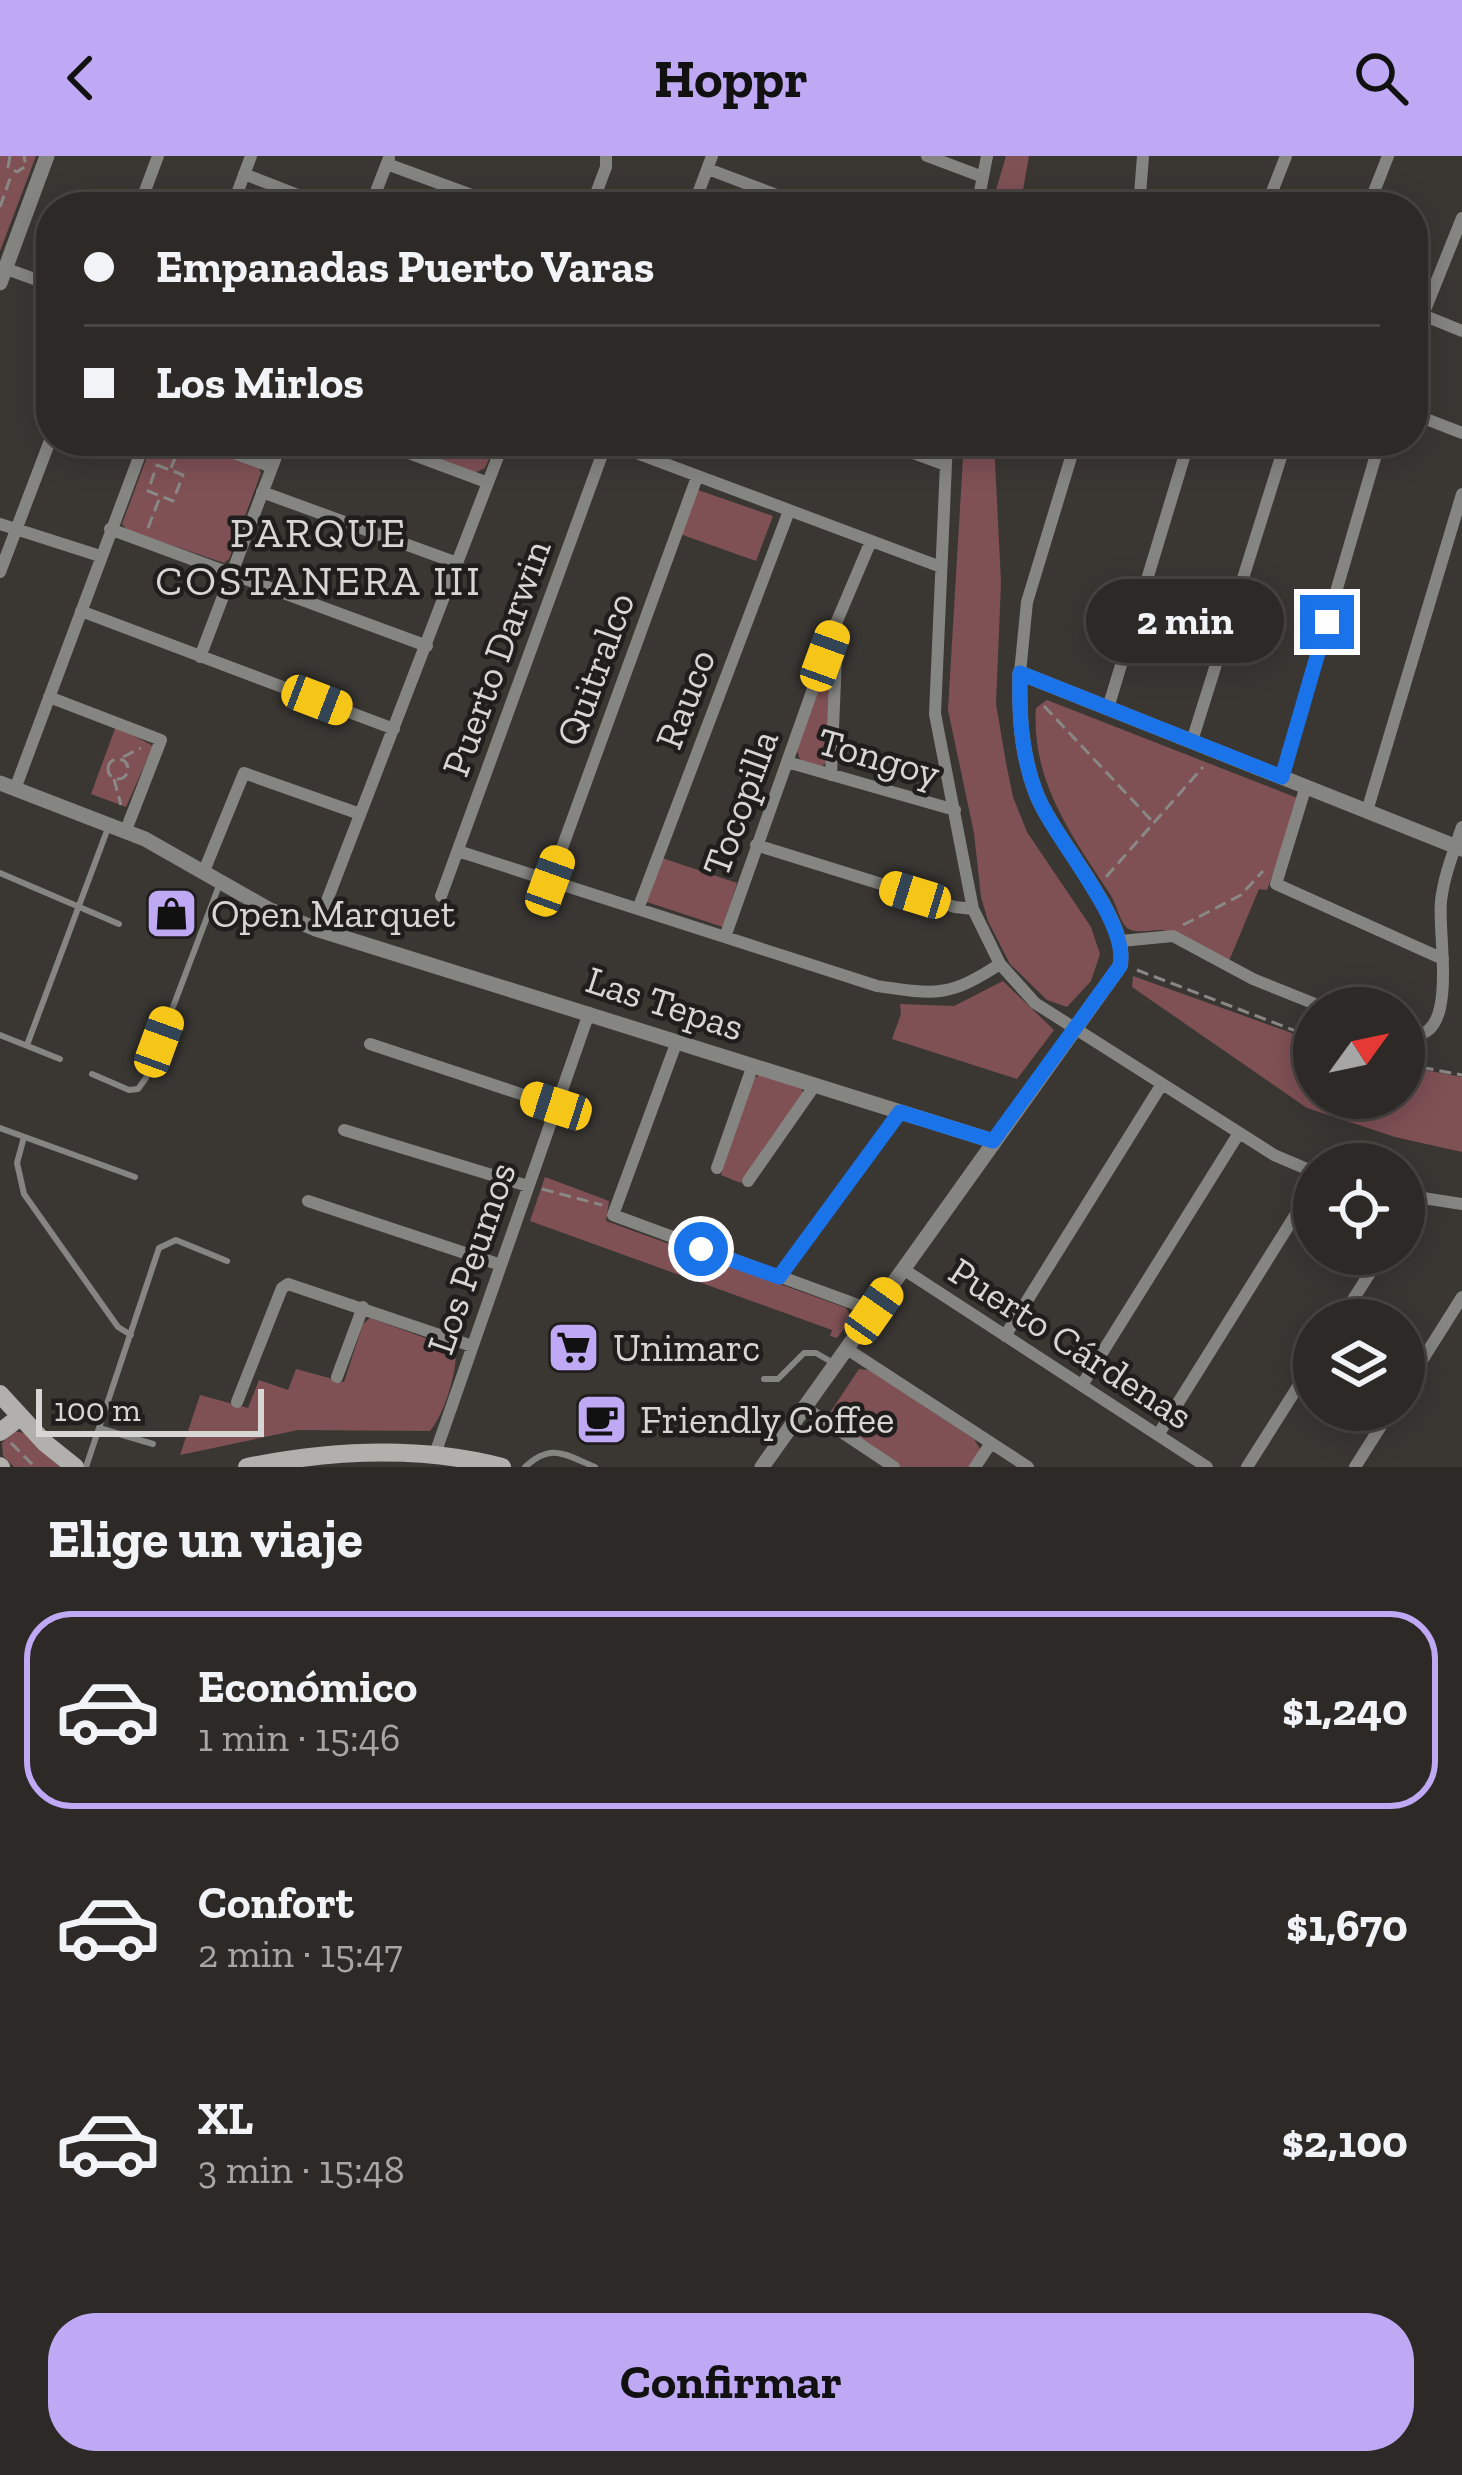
<!DOCTYPE html>
<html lang="es">
<head>
<meta charset="utf-8">
<style>
	:root { --surface:#2c2926; --page:#383532; --text:#f1f3f6; --muted:#a6a6a7; --line:#484543; --accent:#bfa9f4 }
	body { margin:0; font-family:"Zilla Slab",serif; background:var(--page); color:var(--text); height:100vh; display:flex; flex-direction:column; font-size:45px; white-space:nowrap }
	* { box-sizing:border-box; margin:0 }
	p { font-size:39px; color:var(--muted) }
	.icon { flex:none; width:66px; height:66px; fill:none; stroke:currentColor; stroke-width:2; stroke-linecap:round; stroke-linejoin:round }
	.map { position:relative; height:1311px; overflow:hidden }
	.sheet { display:flex; flex-direction:column; background:var(--surface); flex:1 }
	.sheet>* { flex:none }
	.banner { position:absolute; left:36px; top:36px; width:1392px; height:264px; border-radius:48px; box-shadow:0 6px 30px #0003,0 0 0 3px var(--line); display:grid; align-content:center; height:264px; padding:0 48px; background:var(--surface) }
	.needle { width:78px; rotate:57deg }
	.buttons { position:absolute; left:1293px; top:831px; display:grid; gap:24px }
	.buttons a { display:grid; place-items:center; width:132px; height:132px; border-radius:50%; background:var(--surface); box-shadow:0 6px 30px #0003,0 0 0 3px var(--line); font-size:60px }
	.scale { position:absolute; left:36px; bottom:30px; width:228px; box-sizing:border-box; padding-left:12px; border:6px solid #d8d6d4; border-top:0; font-size:33px; line-height:42px; white-space:nowrap; color:#d8d6d4; -webkit-text-stroke:9px #201e1d; paint-order:stroke }
	.end { position:absolute; width:54px; height:54px; margin:-27px; border:15px solid #1a73e8; background:#fff; box-shadow:0 0 0 6px #fff }
	.from { border-radius:50% }
	.bubble { position:absolute; height:84px; border-radius:42px; background:var(--surface); box-shadow:0 6px 30px #0003,0 0 0 3px var(--line); font-size:39px; font-weight:700; line-height:84px; text-align:center }
	.car { position:absolute; width:36px; height:72px; margin:-36px -18px; border-radius:15px; box-shadow:0 0 9px 3px #0007; background:linear-gradient(#f5c518 24%,#345 0 40%,#f5c518 0 76%,#345 0 86%,#f5c518 0) }
	.banner b { display:flex; align-items:center; gap:42px; height:114px; font-size:45px }
	.banner b+b { border-top:3px solid var(--line) }
	.banner i { width:30px; height:30px; background:var(--text) }
	ul { padding:0; list-style:none }
	li { display:flex; align-items:center; gap:36px; height:198px; margin:0 24px 18px; padding:0 24px; border:6px solid transparent; border-radius:48px }
	li div { flex:1 }
	li b { display:block; font-size:45px }
	li em { font-style:normal; font-weight:700 }
	li.active { border-color:var(--accent) }
	li>.icon { width:108px; height:108px; stroke-width:1.5 }
	h2 { padding:0 48px; font-size:54px; line-height:144px }
	.cta { display:flex; gap:24px; margin-top:auto; padding:24px 48px }
	.cta a { flex:1; height:138px; border-radius:48px; background:var(--accent); color:#111; font-size:48px; font-weight:700; line-height:138px; text-align:center }
	header { display:flex; justify-content:space-between; align-items:center; height:156px; padding:0 48px; background:var(--accent); color:#111; font-size:54px; font-weight:700 }
	.map>svg:first-child { display:block }
	.green { fill:#7f5155 }
	.lines { fill:none; stroke-linecap:round; stroke-linejoin:round }
	.path { stroke:#8a8885; stroke-width:3; stroke-dasharray:12 6; stroke-linecap:butt }
	.service { stroke:#858582; stroke-width:6 }
	.minor { stroke:#858582; stroke-width:12 }
	.tertiary { stroke:#858582; stroke-width:15 }
	.secondary { stroke:#b1b0ad; stroke-width:18 }
	.route { stroke:#1a73e8; stroke-width:15 }
	.labels { text-anchor:middle; dominant-baseline:central; stroke-width:9; stroke-linejoin:round; paint-order:stroke }
	.street-label { font-size:39px; fill:#d8d6d4; stroke:#201e1d }
	.poi-label { font-size:39px; fill:#d8d6d4; stroke:#201e1d; text-anchor:start }
	.neighbourhood-label { font-size:42px; letter-spacing:3px; fill:#d8d6d4; stroke:#201e1d }
</style>
</head>
<body>
<header><svg class="icon" aria-label="back" viewBox="0 0 24 24"><path d="M15 5l-7 7 7 7"/></svg>Hoppr<svg class="icon" aria-label="search" viewBox="0 0 24 24"><circle cx="10" cy="10" r="6"/><path d="M15 15l6 6"/></svg></header>
<div class="map">
<svg width="1462" height="1311" viewBox="0 0 1462 1311">
	<rect width="100%" height="100%" fill="#3a3733"/>
	<!-- green -->
	<path class="green" d="M 0,0 L 36,0 L 0,95 Z
		M 1006,0 L 1029,0 L 1020,51 L 991,51 Z
		M 153,285 L 190,285 L 258,310 L 261,317 L 229,403 L 224,407 L 127,374 L 122,368 Z
		M 399,285 L 497,285 L 485,312 L 475,317 Z
		M 964,285 L 994,285 L 1001,426 L 996,548 L 1006,607 L 1013,641 L 1027,676 L 1091,771 L 1100,798 L 1091,825 L 1067,851 L 1047,844 L 1010,808 L 988,765 L 981,741 L 974,677 L 948,554 Z
		M 698,334 L 773,360 L 756,405 L 680,378 Z
		M 832,494 L 827,606 L 822,610 L 800,604 L 797,594 Z
		M 1047,544 L 1300,643 L 1267,734 L 1259,733 L 1229,805 C 1209,795 1184,777 1162,774 C 1151,773 1134,779 1126,771 C 1119,763 1116,747 1110,738 C 1072,680 1031,625 1036,552 Z
		M 116,570 L 153,590 L 126,651 L 91,638 Z
		M 662,702 L 737,727 L 723,771 L 647,746 Z
		M 1133,820 L 1314,885 L 1314,942 L 1404,942 L 1404,910 L 1462,921 L 1462,996 L 1395,981 L 1307,952 L 1132,831 Z
		M 1003,825 L 1054,874 L 1017,923 L 892,883 L 901,858 L 900,848 L 954,850 Z
		M 759,919 L 801,931 L 803,937 L 741,1027 L 721,1019 L 753,923 Z
		M 545,1021 L 609,1045 L 606,1065 L 846,1152 L 852,1162 L 837,1182 L 830,1180 L 832,1174 L 530,1065 Z
		M 370,1162 L 456,1193 C 457,1216 445,1257 430,1275 L 298,1274 L 180,1299 L 200,1239 L 248,1252 L 259,1224 L 288,1234 L 296,1213 L 344,1226 L 363,1168 Z
		M 859,1213 L 869,1214 L 974,1283 L 980,1293 L 971,1311 L 900,1311 L 827,1261 Z
		M 14,1275 L 24,1277 L 60,1311 L 14,1311 L 3,1300 L 2,1287 Z"/>
	<g class="lines">
		<!-- path -->
		<path class="path" d="M 10,0 L 8,11 L 17,16 L 26,10 L 24,0
			M 0,51 L 12,17
			M 157,309 L 183,319 L 173,345 L 148,335 Z
			M 171,312 L 182,285
			M 148,372 L 160,341
			M 1044,550 L 1154,667
			M 123,601 L 141,592
			M108 613a10 10 0 1 1 20 0a10 10 0 1 1-20 0Z
			M 114,623 L 121,649
			M 1106,721 L 1203,611
			M 1183,769 L 1241,739 L 1263,715
			M 1137,814 L 1314,882
			M 1404,908 L 1462,919
			M 542,1033 L 602,1049
			M 11,1287 L 35,1311"/>
		<!-- service -->
		<path class="service" d="M 0,717 L 119,768
			M 0,879 L 60,903
			M 27,889 L 108,672
			M 92,918 L 129,934 L 138,933 L 146,922 L 220,727
			M 0,972 L 135,1021
			M 24,981 L 17,1007 L 24,1038 L 118,1171 L 131,1179
			M 764,1223 L 778,1223 L 804,1197 L 816,1197 L 835,1208
			M 99,1272 L 153,1288
			M 86,1311 L 159,1092 L 176,1084 L 227,1105
			M 525,1311 C 552,1286 565,1299 595,1311"/>
		<!-- minor -->
		<path class="minor" d="M 927,0 L 983,21
			M 387,8 L 504,51
			M 708,13 L 808,51
			M 244,18 L 298,39
			M 1058,50 L 1064,51
			M 139,51 L 158,0
			M 232,51 L 251,0
			M 370,51 L 389,2
			M 591,51 L 606,11 L 606,0
			M 693,51 L 712,0
			M 977,51 L 987,0
			M 1139,51 L 1143,0
			M 1266,51 L 1286,0
			M 1368,51 L 1388,0
			M 1,111 L 51,129
			M 1413,155 L 1462,175
			M 1423,159 L 1462,62
			M 1413,258 L 1462,277
			M 201,285 L 272,311
			M 376,285 L 486,326
			M 881,285 L 946,309
			M 947,285 L 935,558 L 973,753 L 1000,808 L 1035,847 L 1274,999 L 1314,1016
			M 607,286 L 941,411
			M 262,336 L 457,407
			M 0,368 L 100,400
			M 110,373 L 427,490
			M 0,416 L 51,282
			M 81,455 L 394,573
			M 200,501 L 282,285
			M 1020,517 L 1027,446 L 1076,285
			M 49,541 L 161,584 L 126,674
			M 1108,552 L 1189,285
			M 1192,585 L 1286,285
			M 787,606 L 955,654
			M 831,619 L 837,478
			M 1282,621 L 1380,285
			M 1306,630 L 1276,728 L 1443,803
			M 15,633 L 145,285
			M 1367,655 L 1462,338
			M 756,689 L 955,751 L 973,753
			M 458,695 L 877,830 C 937,839 949,841 1000,808
			M 204,715 L 244,617 L 360,658
			M 550,725 L 697,321
			M 441,740 L 607,285
			M 638,753 L 789,355
			M 316,773 L 504,285
			M 725,781 L 837,465 L 871,385
			M 1121,785 L 1173,780 L 1253,823 L 1325,852
			M 1404,878 C 1462,892 1437,780 1441,745 C 1444,719 1454,695 1462,671
			M 677,885 L 613,1059 L 874,1155
			M 370,888 L 557,950
			M 344,974 L 528,1030
			M 717,1012 L 753,909
			M 748,1025 L 815,929
			M 1404,1039 L 1462,1048
			M 308,1045 L 501,1109
			M 1404,1063 L 1417,1042
			M 903,1113 L 1207,1311
			M 779,1121 L 900,956
			M 1340,1164 L 1382,1098
			M 1005,1180 L 1162,928
			M 847,1193 L 1028,1311
			M 337,1221 L 363,1151
			M 1082,1229 L 1239,977
			M 1404,1233 L 1462,1141
			M 237,1246 L 282,1132 L 288,1128 L 472,1190
			M 804,1251 L 894,1311
			M 1158,1279 L 1314,1029
			M 435,1298 L 589,857
			M 975,1311 L 991,1287
			M 1247,1311 L 1314,1205
			M 1355,1311 L 1391,1254"/>
		<!-- tertiary -->
		<path class="tertiary" d="M 0,127 L 47,0
			M 0,627 L 145,683 L 270,754 L 316,773 L 993,985
			M 762,1311 L 1120,810 C 1131,765 1054,684 1036,637 C 1021,598 1019,558 1020,517 L 1462,693"/>
		<!-- secondary -->
		<path class="secondary" d="M 0,1238 L 45,1287 L 75,1311
			M 0,1276 L 20,1261
			M 0,1310 L 1,1311
			M 247,1311 C 332,1294 418,1289 502,1311"/>
	</g>
	<g class="lines">
		<!-- route -->
		<path class="route" d="M 701,1093 L 779,1121 L 900,956 L 993,985 L 1120,810 C 1130,765 1054,684 1036,637 C 1021,598 1019,559 1020,517 L 1282,621 L 1327,466"/>
	</g>
	<!-- icons -->
	<defs>
		<symbol id="shop-square" viewBox="-11 -11 22 22"><rect x="-9" y="-9" width="18" height="18" rx="4" fill="#bfa9f4" stroke="#201e1d"/><path d="M-5-2.5h2.3a2.7 3.5 0 0 1 5.4 0H5L5.5 6h-11ZM-1.5-2.5h3a1.5 2.3 0 0 0-3 0Z" fill="#111"/></symbol>
		<symbol id="supermarket-square" viewBox="-11 -11 22 22"><rect x="-9" y="-9" width="18" height="18" rx="4" fill="#bfa9f4" stroke="#201e1d"/><path d="M-6-5.5h2.5l.6 2H6L4.5 2H-2.5L-4.4-4H-6ZM-1.5 3.2a1.3 1.3 0 1 0 .1 0ZM3 3.2a1.3 1.3 0 1 0 .1 0Z" fill="#111"/></symbol>
		<symbol id="cafe-square" viewBox="-11 -11 22 22"><rect x="-9" y="-9" width="18" height="18" rx="4" fill="#bfa9f4" stroke="#201e1d"/><path d="M-5.5-4.5H6V0H3Q3 3.5 0 3.5H-2.5Q-5.5 3.5-5.5 0ZM3-3.2v2h1.7v-2ZM-6 4.5H4V6H-6Z" fill="#111"/></symbol>
	</defs>
	<g fill-rule="evenodd">
		<use href="#shop-square" x="142" y="728" width="59" height="59"/>
		<use href="#supermarket-square" x="544" y="1162" width="59" height="59"/>
		<use href="#cafe-square" x="572" y="1234" width="59" height="59"/>
	</g>
	<g class="labels">
		<!-- street labels -->
		<g class="street-label">
			<text transform="translate(496 502) rotate(-70)">Puerto Darwin</text>
			<text transform="translate(595 513) rotate(-70)">Quitralco</text>
			<text transform="translate(685 543) rotate(-69)">Rauco</text>
			<text transform="translate(879 601) rotate(16)">Tongoy</text>
			<text transform="translate(740 647) rotate(-70)">Tocopilla</text>
			<text transform="translate(665 847) rotate(18)">Las Tepas</text>
			<text transform="translate(471 1102) rotate(-71)">Los Peumos</text>
			<text transform="translate(1071 1187) rotate(33)">Puerto Cárdenas</text>
		</g>
		<!-- poi labels -->
		<g class="poi-label">
			<text x="211" y="757">Open Marquet</text>
			<text x="613" y="1191">Unimarc</text>
			<text x="640" y="1263">Friendly Coffee</text>
		</g>
		<!-- neighbourhood labels -->
		<g class="neighbourhood-label">
			<text x="319" y="376">PARQUE<tspan x="319" dy="48">COSTANERA III</tspan></text>
		</g>
	</g>
</svg>
<div class="buttons">
<a><svg class="needle" viewBox="-14 -14 28 28"><path d="M0-13l5 13h-10z" fill="#e53935"/><path d="M0 13l5-13h-10z" fill="#a6a6a7"/></svg></a>
<a><svg class="icon" aria-label="locate" viewBox="0 0 24 24"><circle cx="12" cy="12" r="6"/><path d="M12 2v4M12 18v4M2 12h4M18 12h4"/></svg></a>
<a><svg class="icon" aria-label="layers" viewBox="0 0 24 24"><path d="M12 4l9 5-9 5-9-5zM3 14l9 5 9-5"/></svg></a>
</div>
<div class="scale">100 m</div>
<i class="end from" style="left:701px;top:1093px"></i>
<i class="end" style="left:1327px;top:466px"></i>
<div class="bubble" style="left:1086px;top:423px;width:198px">2 min</div>
<i class="car" style="left:825px;top:500px;rotate:20deg"></i>
<i class="car" style="left:317px;top:544px;rotate:111deg"></i>
<i class="car" style="left:550px;top:725px;rotate:20deg"></i>
<i class="car" style="left:915px;top:739px;rotate:287deg"></i>
<i class="car" style="left:159px;top:886px;rotate:20deg"></i>
<i class="car" style="left:556px;top:950px;rotate:288deg"></i>
<i class="car" style="left:874px;top:1155px;rotate:35deg"></i>
<div class="banner">
<b><i class="from"></i>Empanadas Puerto Varas</b>
<b><i></i>Los Mirlos</b>
</div>
</div>
<section class="sheet">
<h2>Elige un viaje</h2>
<ul>
<li class="active"><svg class="icon" aria-label="car" viewBox="0 0 24 24"><path d="M5 17H2v-5l4-1 3-4h7l3 4 3 1v5h-3M9 17h6M6 11h13"/><circle cx="7" cy="17" r="2"/><circle cx="17" cy="17" r="2"/></svg><div><b>Económico</b><p>1 min · 15:46</p></div><em>$1,240</em></li>
<li><svg class="icon" aria-label="car" viewBox="0 0 24 24"><path d="M5 17H2v-5l4-1 3-4h7l3 4 3 1v5h-3M9 17h6M6 11h13"/><circle cx="7" cy="17" r="2"/><circle cx="17" cy="17" r="2"/></svg><div><b>Confort</b><p>2 min · 15:47</p></div><em>$1,670</em></li>
<li><svg class="icon" aria-label="car" viewBox="0 0 24 24"><path d="M5 17H2v-5l4-1 3-4h7l3 4 3 1v5h-3M9 17h6M6 11h13"/><circle cx="7" cy="17" r="2"/><circle cx="17" cy="17" r="2"/></svg><div><b>XL</b><p>3 min · 15:48</p></div><em>$2,100</em></li>
</ul>
<div class="cta"><a>Confirmar</a></div>
</section>
</body>
</html>
